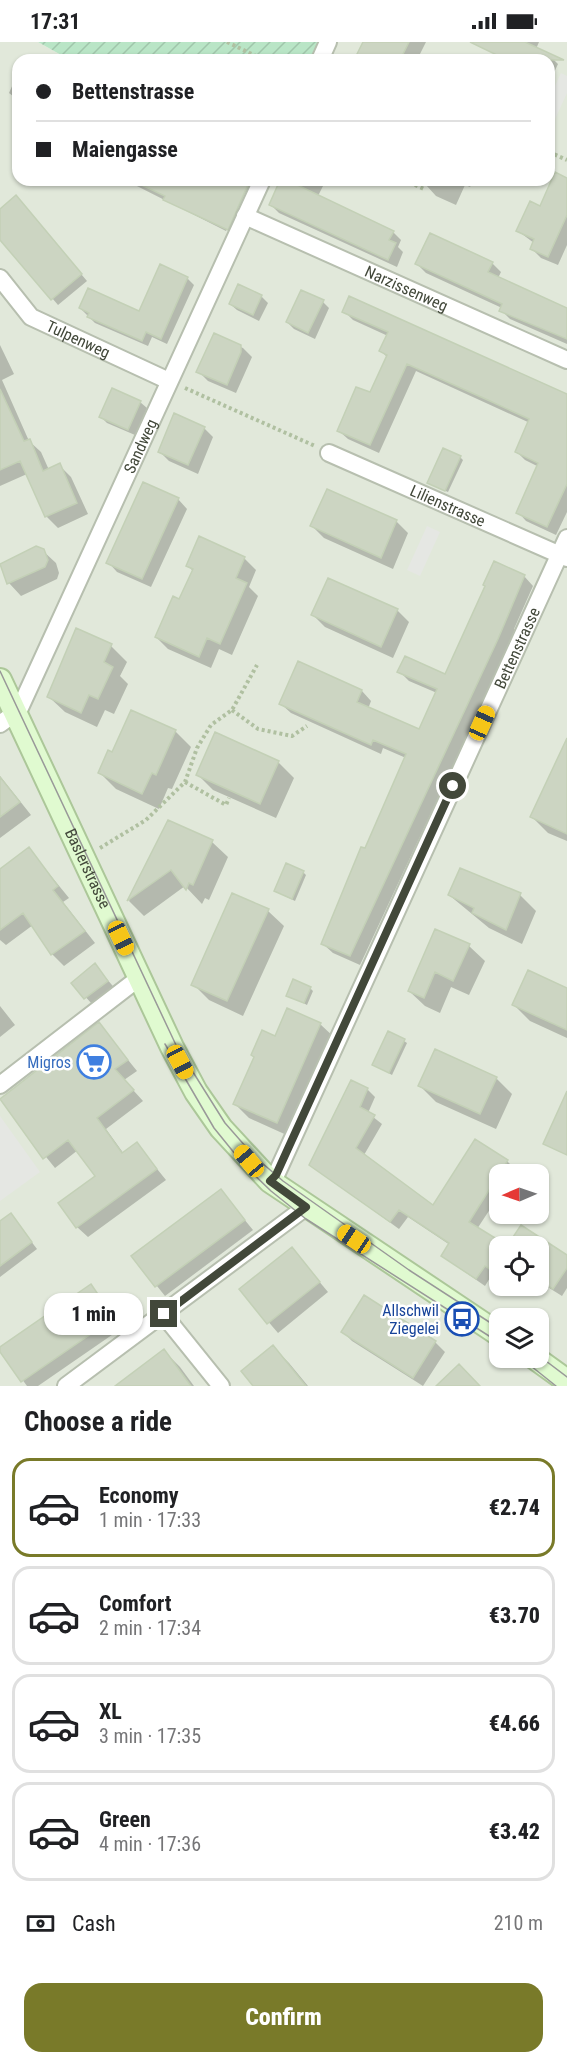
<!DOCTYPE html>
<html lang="en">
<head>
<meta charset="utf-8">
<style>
	:root { --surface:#fff; --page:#f2f2f2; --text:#202124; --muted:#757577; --line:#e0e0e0; --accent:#797a29 }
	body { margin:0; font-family:"Roboto Condensed",sans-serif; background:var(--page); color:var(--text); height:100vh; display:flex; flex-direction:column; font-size:22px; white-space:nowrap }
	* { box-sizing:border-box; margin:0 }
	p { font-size:20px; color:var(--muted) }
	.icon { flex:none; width:33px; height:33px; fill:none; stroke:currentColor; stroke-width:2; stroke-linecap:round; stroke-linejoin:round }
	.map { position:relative; height:1344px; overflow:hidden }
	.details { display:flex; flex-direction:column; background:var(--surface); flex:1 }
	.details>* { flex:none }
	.top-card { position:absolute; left:12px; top:12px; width:543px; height:132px; border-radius:18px; box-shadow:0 2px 4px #0004; display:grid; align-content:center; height:132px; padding:0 24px; background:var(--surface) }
	.needle { width:39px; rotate:268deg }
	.controls { position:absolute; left:489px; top:1122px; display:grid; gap:12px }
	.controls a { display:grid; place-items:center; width:60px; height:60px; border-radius:12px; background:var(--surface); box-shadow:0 2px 4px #0004; font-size:30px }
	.end { position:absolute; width:27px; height:27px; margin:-14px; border:8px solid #42483a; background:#fff; box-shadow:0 0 0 3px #fff }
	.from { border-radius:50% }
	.bubble { position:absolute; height:42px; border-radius:18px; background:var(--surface); box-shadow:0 2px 4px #0004; font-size:20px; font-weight:800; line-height:42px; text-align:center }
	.car { position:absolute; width:18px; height:36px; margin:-18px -9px; border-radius:8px; box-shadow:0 0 4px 2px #0007; background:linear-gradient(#f5c518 24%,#345 0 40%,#f5c518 0 76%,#345 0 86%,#f5c518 0) }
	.top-card b { display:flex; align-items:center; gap:21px; height:57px; font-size:22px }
	.top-card b+b { border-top:2px solid var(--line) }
	.top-card i { width:15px; height:15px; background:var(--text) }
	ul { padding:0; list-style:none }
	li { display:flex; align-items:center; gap:18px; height:99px; margin:0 12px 9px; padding:0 12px; border:3px solid var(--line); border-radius:18px }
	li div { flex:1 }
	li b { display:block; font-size:22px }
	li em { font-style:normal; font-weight:800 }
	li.current { border-color:var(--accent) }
	li>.icon { width:54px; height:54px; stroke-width:1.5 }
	h2 { padding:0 24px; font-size:27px; line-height:72px }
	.pay { display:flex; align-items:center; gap:15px; height:66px; padding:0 24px; font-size:22px }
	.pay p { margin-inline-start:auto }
	.action { display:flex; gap:12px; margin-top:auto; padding:12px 24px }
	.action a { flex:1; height:69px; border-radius:18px; background:var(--accent); color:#fff; font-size:24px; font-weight:800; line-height:69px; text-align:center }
	.status { display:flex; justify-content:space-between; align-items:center; height:42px; padding:0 30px; background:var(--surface); direction:ltr }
	.status svg { height:16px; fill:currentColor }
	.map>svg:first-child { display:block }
	.residential { fill:#e1e8da; fill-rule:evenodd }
	.garden { fill:url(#garden-furrows) }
	.parking { fill:#e5e7e3 }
	.shadow { fill:#0003 }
	.building { fill:#ccd5c2; stroke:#c3d0b6; stroke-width:1.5 }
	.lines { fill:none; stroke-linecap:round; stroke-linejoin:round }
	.street-casing { stroke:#b7bfaf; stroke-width:20 }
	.secondary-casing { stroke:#acc799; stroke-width:26 }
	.path { stroke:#b0c0a1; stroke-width:4; stroke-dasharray:3 3; stroke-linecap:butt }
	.street { stroke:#fff; stroke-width:16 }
	.secondary { stroke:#e0fad0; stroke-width:22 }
	.tram { stroke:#999; stroke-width:1.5 }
	.route { stroke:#42483a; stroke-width:8 }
	.labels { text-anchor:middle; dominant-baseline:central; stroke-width:5; stroke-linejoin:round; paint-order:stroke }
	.street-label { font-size:16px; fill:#42483a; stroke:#fff }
	.shop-label { font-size:16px; fill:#366cbe; stroke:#fff; text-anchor:end }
	.transit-label { font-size:16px; fill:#164399; stroke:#fff; text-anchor:end }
</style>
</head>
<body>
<div class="status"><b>17:31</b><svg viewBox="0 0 49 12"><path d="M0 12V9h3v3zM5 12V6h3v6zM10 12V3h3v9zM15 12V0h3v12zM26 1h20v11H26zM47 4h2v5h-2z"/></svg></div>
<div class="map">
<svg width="567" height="1344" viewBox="0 0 567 1344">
	<defs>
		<pattern id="garden-furrows" width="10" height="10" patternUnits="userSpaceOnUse" patternTransform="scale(1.5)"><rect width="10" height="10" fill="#b9e5c6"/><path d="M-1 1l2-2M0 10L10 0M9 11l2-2" fill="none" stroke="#a0c6ab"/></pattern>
	</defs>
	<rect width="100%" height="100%" fill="#f0f5ec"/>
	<!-- residential -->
	<path class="residential" d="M 0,0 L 38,0 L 70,18 L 18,18 L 18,138 L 549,138 L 549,18 L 320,18 L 328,0 L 567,0 L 567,1344 L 0,1344 ZM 500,1132 L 538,1132 L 538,1172 L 500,1172 ZM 500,1204 L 538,1204 L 538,1244 L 500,1244 ZM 500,1276 L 538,1276 L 538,1316 L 500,1316 Z"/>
	<!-- garden -->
	<path class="garden" d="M 38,0 L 328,0 L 320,18 L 70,18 Z"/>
	<!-- parking -->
	<path class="parking" d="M 561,31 L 567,34 L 567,51 L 549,90 L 549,57 Z
		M 427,484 L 440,490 L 420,534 L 407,528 Z
		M 0,1074 L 40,1130 L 0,1159 Z"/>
	<!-- shadow -->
	<path class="shadow" d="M 365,0 L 426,0 L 417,18 L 357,18 Z
		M 500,0 L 539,0 L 536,7 L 548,12 L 558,22 L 550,39 L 549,18 L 495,18 Z
		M 17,33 L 18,33 L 18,58 L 9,51 Z
		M 125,138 L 243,138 L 250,141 L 226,189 Z
		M 282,138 L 326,138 L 318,154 L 393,190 L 401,198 L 398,205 L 403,210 L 397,225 L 279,171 L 271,163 Z
		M 416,138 L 474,138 L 470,145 L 465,143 L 456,163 L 436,154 L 426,143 Z
		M 567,138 L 567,203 L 558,223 L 541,216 L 531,206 L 534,201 L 518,189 Z
		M 250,142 L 255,147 L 234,193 L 228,190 Z
		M 22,162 L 87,239 L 58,263 L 0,195 L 0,168 Z
		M 492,221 L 501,230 L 498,236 L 567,267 L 567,302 L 510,277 L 501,268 L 502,266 L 426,231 L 417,222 Z
		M 161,224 L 188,237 L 194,243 L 167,302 L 152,295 L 148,304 L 95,281 L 80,266 L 140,271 Z
		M 261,254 L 268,261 L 259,279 L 237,268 L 230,262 Z
		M 323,260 L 329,266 L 315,297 L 294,287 L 287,280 Z
		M 344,269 L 567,364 L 567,470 L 556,493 L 526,479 L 518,470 L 539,425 L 525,418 L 516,409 L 530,381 L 416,329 L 379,411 L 348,397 L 339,389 L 371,352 L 388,316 L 381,309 L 388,294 L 353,278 Z
		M 214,293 L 243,306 L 252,315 L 236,351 L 208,339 L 198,329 Z
		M 0,303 L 14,332 L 2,338 L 29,399 L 41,410 L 49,428 L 59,423 L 71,435 L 88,472 L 58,486 L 46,474 L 27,432 L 0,444 Z
		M 140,360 L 147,366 L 135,393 L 107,381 L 101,375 Z
		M 204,386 L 213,395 L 198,432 L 169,419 L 159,409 Z
		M 460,415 L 463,418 L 448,450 L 432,443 Z
		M 178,457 L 187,467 L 151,545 L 117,530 L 108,520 Z
		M 396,479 L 408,491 L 393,527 L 324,496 L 312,484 Z
		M 43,509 L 56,521 L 59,531 L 57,537 L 21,554 L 9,541 L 1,523 Z
		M 244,516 L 256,528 L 249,545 L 258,554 L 232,613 L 219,607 L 211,626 L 168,607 L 156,595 L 180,559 L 193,529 L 188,524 Z
		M 524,534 L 533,544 L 514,587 L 516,589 L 360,923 L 333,911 L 323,902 L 406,716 L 383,706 L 381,712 L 291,671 L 281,662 L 299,621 L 362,649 L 371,659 L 368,667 L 420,689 L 437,651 L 409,639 L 399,629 L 446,634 Z
		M 397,568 L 409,580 L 393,616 L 325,585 L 313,573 Z
		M 111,604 L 127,620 L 120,634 L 128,642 L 114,672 L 105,668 L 97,685 L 65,670 L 49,655 Z
		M 175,689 L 191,705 L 172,747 L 168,746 L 159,767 L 116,747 L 100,731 L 113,712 Z
		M 567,700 L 567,799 L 548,791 L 532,775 Z
		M 278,720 L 294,736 L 276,776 L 213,748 L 197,732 Z
		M 0,734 L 31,773 L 0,796 Z
		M 169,780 L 212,800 L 228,815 L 209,858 L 205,856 L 202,862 L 185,844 L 144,874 L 129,859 Z
		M 29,807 L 69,856 L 63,860 L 95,901 L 64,924 L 52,912 L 33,883 L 6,903 L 0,898 L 0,829 Z
		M 303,830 L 306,833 L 295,859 L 275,849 Z
		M 449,853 L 520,853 L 536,869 L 522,902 L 489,886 Z
		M 268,869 L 284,884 L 243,974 L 209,958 L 193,942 Z
		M 469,904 L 485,919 L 469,953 L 451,945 L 440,971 L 425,964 L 409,949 Z
		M 95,923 L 123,956 L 101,972 L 73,941 Z
		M 310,946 L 313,949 L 307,963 L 288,953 Z
		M 567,947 L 567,996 L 530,979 L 514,963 Z
		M 0,964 L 15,983 L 0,995 Z
		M 99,982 L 137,1029 L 124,1038 L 143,1059 L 106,1087 L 124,1112 L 137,1102 L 166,1138 L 88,1195 L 77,1185 L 97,1135 L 78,1108 L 55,1126 L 1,1059 Z
		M 320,982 L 335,996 L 291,1095 L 249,1076 L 235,1062 L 255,1015 L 276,996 Z
		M 404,999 L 407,1001 L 392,1033 L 374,1023 Z
		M 496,1036 L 512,1052 L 496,1087 L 436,1060 L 420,1044 Z
		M 367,1047 L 375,1055 L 368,1071 L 382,1082 L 364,1113 L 434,1165 L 507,1119 L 515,1127 L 512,1132 L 500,1132 L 500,1152 L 477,1187 L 505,1204 L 500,1204 L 500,1235 L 493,1231 L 485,1244 L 442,1214 L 450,1203 L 408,1175 L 399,1187 L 311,1123 Z
		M 221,1149 L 253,1188 L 165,1254 L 133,1214 Z
		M 11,1173 L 37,1207 L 0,1235 L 0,1181 Z
		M 522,1185 L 567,1215 L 567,1246 L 562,1254 L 538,1239 L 538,1204 L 509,1204 Z
		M 292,1207 L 328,1250 L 278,1291 L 241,1248 Z
		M 91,1244 L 122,1286 L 38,1344 L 27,1344 L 0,1307 Z
		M 364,1255 L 435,1300 L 445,1310 L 423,1344 L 352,1299 L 343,1290 Z
		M 273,1305 L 289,1321 L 308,1344 L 255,1344 Z
		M 164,1309 L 180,1325 L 194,1344 L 135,1344 Z"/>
	<!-- building -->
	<path class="building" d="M 363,0 L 409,0 L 400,18 L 354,18 Z
		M 470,0 L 525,0 L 564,18 L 494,18 L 497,13 Z
		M 555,130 L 567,136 L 567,173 L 548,215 L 530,207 L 534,197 L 516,189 L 530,159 L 540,164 Z
		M 131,138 L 250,138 L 228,188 L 163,158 L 165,154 Z
		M 280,138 L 287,138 L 394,189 L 389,198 L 396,201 L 388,218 L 269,163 Z
		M 16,153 L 82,232 L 51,258 L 0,198 L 0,167 Z
		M 430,191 L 493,220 L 488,230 L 567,266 L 567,297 L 499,269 L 502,262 L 415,222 Z
		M 160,222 L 188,235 L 161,297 L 146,290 L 142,299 L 87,275 L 89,271 L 79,266 L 88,246 L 139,269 Z
		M 238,242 L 262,253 L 253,273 L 229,262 Z
		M 301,248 L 324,258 L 308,291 L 286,280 Z
		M 349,254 L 567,352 L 567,442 L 547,485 L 516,471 L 538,421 L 515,410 L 529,377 L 490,359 L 407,322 L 370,403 L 337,389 L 356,345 L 370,350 L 387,313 L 379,309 L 388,290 L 342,270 Z
		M 214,291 L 241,303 L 241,310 L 227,343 L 196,330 Z
		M 112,346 L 141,359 L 128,388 L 99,375 Z
		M 0,347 L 24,399 L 30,397 L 43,429 L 60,421 L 77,461 L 45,475 L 20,419 L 0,428 Z
		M 174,371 L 205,385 L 188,423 L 158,410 Z
		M 443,406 L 461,414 L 445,449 L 427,441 Z
		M 143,440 L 179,456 L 142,537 L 106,521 Z
		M 327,447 L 397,478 L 381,516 L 310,484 Z
		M 199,494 L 245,515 L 236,536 L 247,541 L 220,602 L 207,596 L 199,615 L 155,595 L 173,554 L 179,557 L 193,527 L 186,524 Z
		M 36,504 L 44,507 L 48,518 L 45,525 L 7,542 L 0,522 Z
		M 494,519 L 525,533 L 498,597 L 350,914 L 321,902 L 361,805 L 365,806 L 406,712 L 373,698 L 371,703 L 279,662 L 298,619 L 362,648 L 357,660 L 419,687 L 437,647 L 397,630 L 405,614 L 445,632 L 485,544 L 483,543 Z
		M 328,536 L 398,567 L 381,605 L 311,573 Z
		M 76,586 L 112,602 L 104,620 L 113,625 L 98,657 L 89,653 L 81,671 L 47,655 Z
		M 131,668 L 176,688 L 156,733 L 152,731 L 142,752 L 98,731 L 108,708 L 112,710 Z
		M 215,690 L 279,719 L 260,762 L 196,733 Z
		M 567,696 L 567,792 L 530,775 Z
		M 0,735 L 20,760 L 0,775 Z
		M 168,778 L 213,798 L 193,843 L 189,841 L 186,848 L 171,828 L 127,859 Z
		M 29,805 L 58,844 L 53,848 L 85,889 L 51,913 L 23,871 L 0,888 L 0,827 Z
		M 286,821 L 304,829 L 292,857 L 274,849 Z
		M 460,826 L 521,851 L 506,888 L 472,871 L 474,866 L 448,853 Z
		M 232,851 L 269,867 L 227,959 L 191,943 Z
		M 435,887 L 470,902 L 453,939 L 435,930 L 424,956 L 408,949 Z
		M 95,921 L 108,939 L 84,957 L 71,941 Z
		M 528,928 L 567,946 L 567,988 L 512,963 Z
		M 293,937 L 311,945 L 304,961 L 286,954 Z
		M 287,966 L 321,981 L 277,1081 L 233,1062 L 254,1015 L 251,1013 L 262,988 L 275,994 Z
		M 99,980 L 128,1018 L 115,1027 L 134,1048 L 97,1076 L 122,1111 L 137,1100 L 157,1127 L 76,1186 L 58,1161 L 95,1134 L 68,1098 L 43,1117 L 0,1057 Z
		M 388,989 L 405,997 L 389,1031 L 372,1023 Z
		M 435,1007 L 497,1035 L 480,1072 L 418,1044 Z
		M 351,1038 L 368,1046 L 360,1065 L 375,1073 L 356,1106 L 433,1163 L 475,1097 L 508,1118 L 469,1180 L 500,1199 L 500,1234 L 485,1224 L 476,1237 L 441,1214 L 449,1201 L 399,1168 L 390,1180 L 309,1123 Z
		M 567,1049 L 567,1113 L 543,1102 Z
		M 221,1147 L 245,1178 L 155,1245 L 131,1214 Z
		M 11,1171 L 32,1200 L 0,1224 L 0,1179 Z
		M 521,1183 L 567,1213 L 567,1226 L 553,1247 L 538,1238 L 538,1204 L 507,1204 Z
		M 292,1205 L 320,1240 L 267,1282 L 239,1247 Z
		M 91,1242 L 114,1276 L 21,1340 L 0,1310 L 0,1305 Z
		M 364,1253 L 436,1299 L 413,1336 L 341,1290 Z
		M 273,1303 L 306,1344 L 253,1344 L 241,1329 Z
		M 164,1307 L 191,1344 L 115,1344 Z
		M 459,1322 L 480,1344 L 436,1344 Z"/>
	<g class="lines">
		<defs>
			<g id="street">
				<path d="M 320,18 L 328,0"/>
				<path id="s1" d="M 245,174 L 567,318"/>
				<path id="s2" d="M 0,236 L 31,275 L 169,339"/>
				<path id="s3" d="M 329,411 L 567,516"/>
				<path id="s4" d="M 0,682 L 19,668 L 262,138"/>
				<path d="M 0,1043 L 139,936"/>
				<path id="s5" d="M 270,1139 L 276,1133 L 567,496"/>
				<path d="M 163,1272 L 221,1344"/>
				<path d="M 66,1344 L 306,1165"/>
			</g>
			<g id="secondary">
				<path id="s6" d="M 0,638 L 172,1005 L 196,1050 L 221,1086 L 270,1139 L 500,1293"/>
				<path d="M 535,1316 L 567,1339"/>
			</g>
		</defs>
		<!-- street casing -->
		<use href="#street" class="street-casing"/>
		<!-- secondary casing -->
		<use href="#secondary" class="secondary-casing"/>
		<!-- path -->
		<path class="path" d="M 227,0 L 264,18
			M 549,110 L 567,118
			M 404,138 L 424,147
			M 185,346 L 315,404
			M 232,668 L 258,687 L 292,694 L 307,684
			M 185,740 L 226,763 L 229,756
			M 100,806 L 146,778 L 185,740 L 197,706 L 211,683 L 232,668 L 257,623"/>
		<!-- street -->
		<use href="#street" class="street"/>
		<!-- secondary -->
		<use href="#secondary" class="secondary"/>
		<!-- tram -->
		<path class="tram" d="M 0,629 L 176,1003 L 225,1081 L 254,1114 L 283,1139 L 409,1228 L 500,1287
			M 165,1002 L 214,1086 L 244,1123 L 271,1149 L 306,1177 L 500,1301
			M 538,1313 L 567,1335
			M 521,1316 L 556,1344"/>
	</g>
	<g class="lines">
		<!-- route -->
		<path class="route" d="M 164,1272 L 306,1165 L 270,1139 L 276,1133 L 453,744"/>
	</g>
	<!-- icons -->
	<defs>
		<symbol id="supermarket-ring" viewBox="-11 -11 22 22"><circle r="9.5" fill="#fff" stroke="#3f7fe0" stroke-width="1.5"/><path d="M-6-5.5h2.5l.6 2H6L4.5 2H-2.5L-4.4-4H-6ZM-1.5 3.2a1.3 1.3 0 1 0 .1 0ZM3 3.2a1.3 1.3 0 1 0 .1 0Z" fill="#3f7fe0"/></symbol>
		<symbol id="bus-ring" viewBox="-11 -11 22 22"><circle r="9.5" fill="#fff" stroke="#1a4fb4" stroke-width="1.5"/><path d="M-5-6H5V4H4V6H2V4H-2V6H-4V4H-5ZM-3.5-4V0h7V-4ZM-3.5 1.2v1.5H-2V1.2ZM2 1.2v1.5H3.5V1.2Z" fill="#1a4fb4"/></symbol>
	</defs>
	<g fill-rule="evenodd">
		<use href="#supermarket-ring" x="75" y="1001" width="38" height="38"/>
		<use href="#bus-ring" x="443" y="1258" width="38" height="38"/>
	</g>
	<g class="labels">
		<!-- street labels -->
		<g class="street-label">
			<text stroke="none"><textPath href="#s1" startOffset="177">Narzissenweg</textPath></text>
			<text stroke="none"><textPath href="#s2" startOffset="102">Tulpenweg</textPath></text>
			<text stroke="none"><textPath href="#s4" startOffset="314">Sandweg</textPath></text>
			<text stroke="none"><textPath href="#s3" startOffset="130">Lilienstrasse</textPath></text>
			<text stroke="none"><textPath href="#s5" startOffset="588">Bettenstrasse</textPath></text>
			<text stroke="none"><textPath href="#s6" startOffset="208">Baslerstrasse</textPath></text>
		</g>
		<!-- shop labels -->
		<g class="shop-label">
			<text x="71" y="1020">Migros</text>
		</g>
		<!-- transit labels -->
		<g class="transit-label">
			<text x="439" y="1268">Allschwil<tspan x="439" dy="18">Ziegelei</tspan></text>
		</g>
	</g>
</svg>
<div class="controls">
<a><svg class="needle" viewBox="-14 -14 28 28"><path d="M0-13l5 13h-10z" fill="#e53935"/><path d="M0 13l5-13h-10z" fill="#757577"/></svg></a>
<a><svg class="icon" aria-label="locate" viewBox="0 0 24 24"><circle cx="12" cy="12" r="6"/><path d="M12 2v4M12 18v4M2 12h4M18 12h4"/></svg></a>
<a><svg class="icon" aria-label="layers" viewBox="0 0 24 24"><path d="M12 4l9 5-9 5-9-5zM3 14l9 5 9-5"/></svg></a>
</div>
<i class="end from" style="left:453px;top:744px"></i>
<i class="end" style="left:164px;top:1272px"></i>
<div class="bubble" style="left:44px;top:1251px;width:99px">1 min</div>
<i class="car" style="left:482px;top:681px;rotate:24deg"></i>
<i class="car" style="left:121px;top:896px;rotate:155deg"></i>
<i class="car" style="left:180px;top:1020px;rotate:152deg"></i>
<i class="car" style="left:249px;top:1119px;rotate:320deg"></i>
<i class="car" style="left:354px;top:1197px;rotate:304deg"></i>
<div class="top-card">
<b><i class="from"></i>Bettenstrasse</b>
<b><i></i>Maiengasse</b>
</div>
</div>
<section class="details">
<h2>Choose a ride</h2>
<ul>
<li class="current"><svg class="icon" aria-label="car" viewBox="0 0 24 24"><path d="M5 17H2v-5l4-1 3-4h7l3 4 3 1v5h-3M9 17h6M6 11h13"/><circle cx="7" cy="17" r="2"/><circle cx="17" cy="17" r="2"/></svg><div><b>Economy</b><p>1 min · 17:33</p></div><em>€2.74</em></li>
<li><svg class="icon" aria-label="car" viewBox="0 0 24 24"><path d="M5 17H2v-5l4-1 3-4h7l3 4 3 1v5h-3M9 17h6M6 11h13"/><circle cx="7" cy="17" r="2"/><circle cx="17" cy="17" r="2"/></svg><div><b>Comfort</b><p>2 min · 17:34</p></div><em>€3.70</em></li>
<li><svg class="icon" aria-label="car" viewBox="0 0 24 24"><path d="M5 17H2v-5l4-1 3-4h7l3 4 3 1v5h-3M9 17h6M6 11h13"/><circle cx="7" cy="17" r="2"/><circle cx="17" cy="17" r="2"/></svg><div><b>XL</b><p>3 min · 17:35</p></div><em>€4.66</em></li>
<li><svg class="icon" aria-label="car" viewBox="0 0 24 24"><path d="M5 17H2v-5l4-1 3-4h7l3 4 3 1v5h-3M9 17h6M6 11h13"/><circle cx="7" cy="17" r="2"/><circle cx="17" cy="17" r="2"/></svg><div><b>Green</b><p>4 min · 17:36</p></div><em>€3.42</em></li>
</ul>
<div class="pay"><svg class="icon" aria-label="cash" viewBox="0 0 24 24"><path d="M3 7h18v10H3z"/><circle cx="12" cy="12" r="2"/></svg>Cash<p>210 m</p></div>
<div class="action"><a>Confirm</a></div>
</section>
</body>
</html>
